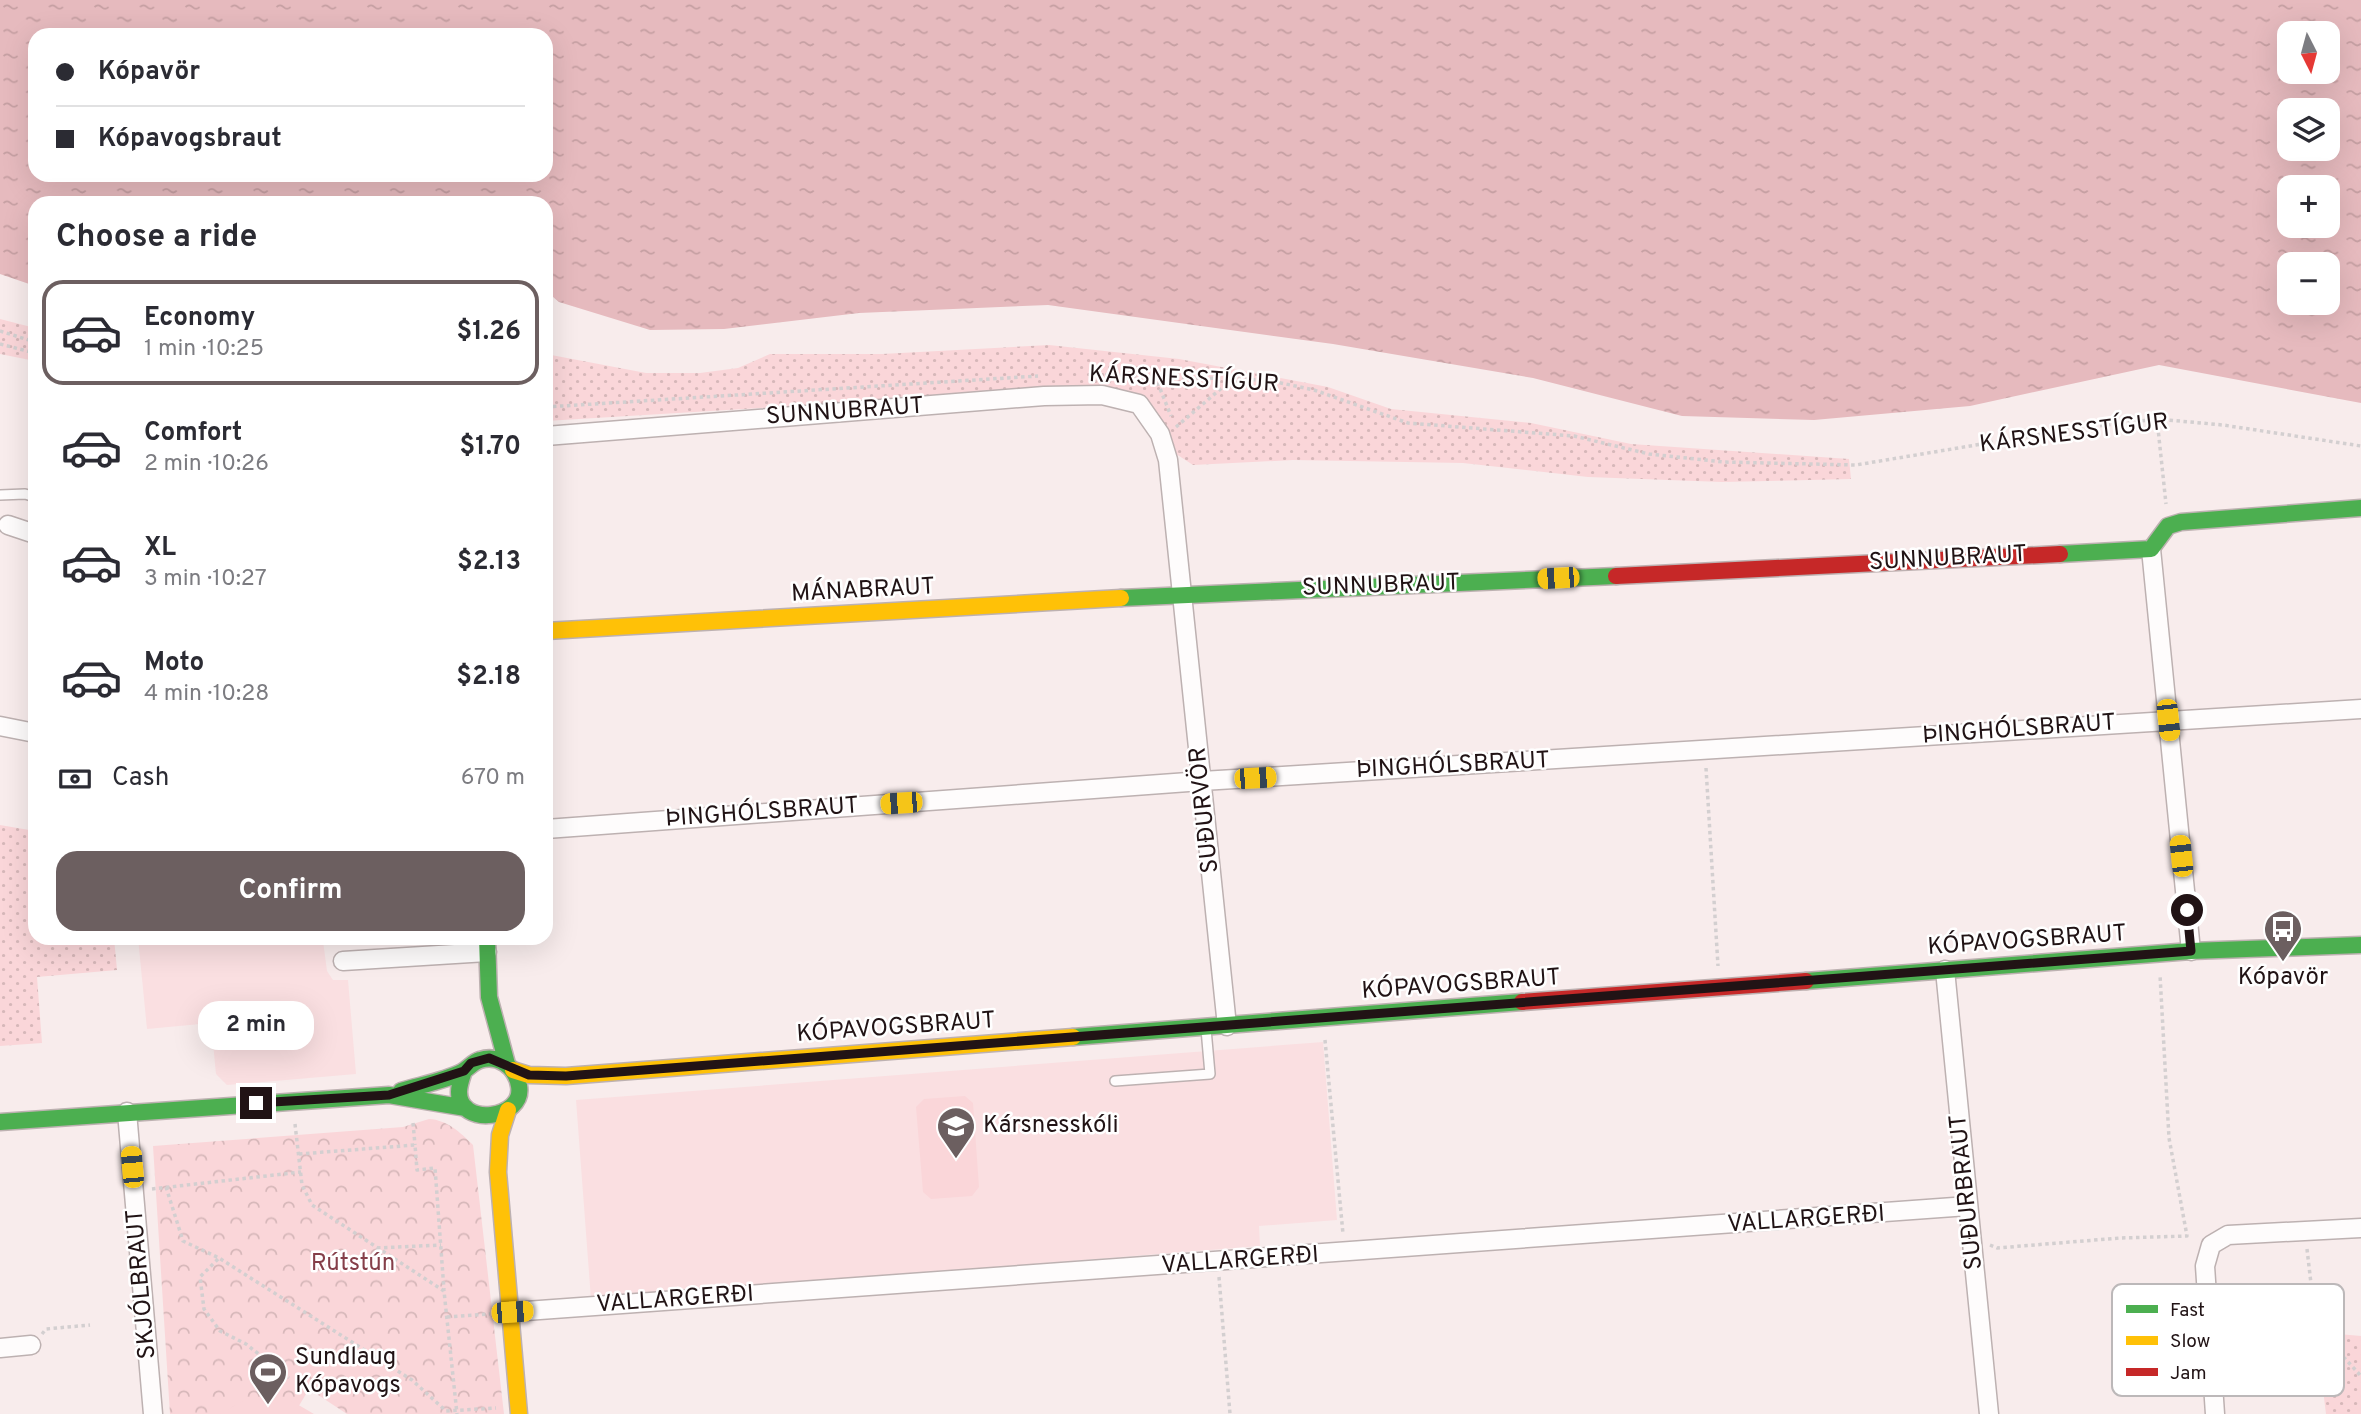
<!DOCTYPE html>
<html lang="en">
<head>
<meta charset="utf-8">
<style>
	:root { --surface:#fff; --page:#f7f7f7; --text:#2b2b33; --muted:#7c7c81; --line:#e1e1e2; --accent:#6c5f60 }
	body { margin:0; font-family:Overpass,sans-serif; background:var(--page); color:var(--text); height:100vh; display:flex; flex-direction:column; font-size:26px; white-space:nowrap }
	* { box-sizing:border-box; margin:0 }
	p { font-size:23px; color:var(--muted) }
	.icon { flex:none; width:38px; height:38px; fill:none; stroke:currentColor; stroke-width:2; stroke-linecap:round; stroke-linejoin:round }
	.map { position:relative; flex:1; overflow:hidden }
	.side { position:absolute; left:28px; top:196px; width:525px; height:749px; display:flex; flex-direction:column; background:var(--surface); border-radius:21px; box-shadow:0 7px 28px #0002 }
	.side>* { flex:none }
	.guide { position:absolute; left:28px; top:28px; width:525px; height:154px; border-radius:21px; box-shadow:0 7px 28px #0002; display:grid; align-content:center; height:154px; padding:0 28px; background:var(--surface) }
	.needle { width:46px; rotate:174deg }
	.buttons { position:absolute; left:2277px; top:21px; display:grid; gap:14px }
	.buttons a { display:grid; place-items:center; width:63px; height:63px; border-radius:14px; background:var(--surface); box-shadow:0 7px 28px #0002; font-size:35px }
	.end { position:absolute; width:32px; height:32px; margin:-16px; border:9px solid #211315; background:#fff; box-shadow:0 0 0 4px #fff }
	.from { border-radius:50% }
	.bubble { position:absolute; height:49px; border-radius:21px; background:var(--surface); box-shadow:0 7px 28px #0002; font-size:23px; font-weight:700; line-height:49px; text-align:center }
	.car { position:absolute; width:21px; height:42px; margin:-21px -10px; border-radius:9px; box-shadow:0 0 5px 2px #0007; background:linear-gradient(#f5c518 24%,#345 0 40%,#f5c518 0 76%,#345 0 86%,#f5c518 0) }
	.guide b { display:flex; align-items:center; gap:24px; height:66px; font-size:26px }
	.guide b+b { border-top:2px solid var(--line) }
	.guide i { width:18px; height:18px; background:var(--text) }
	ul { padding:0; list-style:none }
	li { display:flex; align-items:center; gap:21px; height:105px; margin:0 14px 10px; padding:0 14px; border:4px solid transparent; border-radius:21px }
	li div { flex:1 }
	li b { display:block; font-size:26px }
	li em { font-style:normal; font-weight:700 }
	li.current { border-color:var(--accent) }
	li>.icon { width:63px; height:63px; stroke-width:1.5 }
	h2 { padding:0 28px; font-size:32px; line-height:84px }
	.pay { display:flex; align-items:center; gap:18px; height:77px; padding:0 28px; font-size:26px }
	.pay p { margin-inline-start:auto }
	.primary-button { display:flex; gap:14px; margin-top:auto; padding:14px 28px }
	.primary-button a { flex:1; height:80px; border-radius:21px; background:var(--accent); color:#fff; font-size:28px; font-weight:700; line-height:80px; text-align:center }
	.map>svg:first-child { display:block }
	.built { fill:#fadfe1 }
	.grass { fill:url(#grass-dots) }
	.park { fill:url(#park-crowns) }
	.pitch { fill:#fad6d9 }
	.water { fill:url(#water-ripples); fill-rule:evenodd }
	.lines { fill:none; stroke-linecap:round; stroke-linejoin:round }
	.lane-casing { stroke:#bdb1b1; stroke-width:12 }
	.street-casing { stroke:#bdb1b1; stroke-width:21 }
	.fast-casing { stroke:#bdb1b1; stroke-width:19 }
	.slow-casing { stroke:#bdb1b1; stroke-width:19 }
	.jam-casing { stroke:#bdb1b1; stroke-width:19 }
	.path { stroke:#d3cfd0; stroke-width:3.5; stroke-dasharray:3.5 3.5; stroke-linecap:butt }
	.lane { stroke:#fefcfc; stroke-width:9 }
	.street { stroke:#fefcfc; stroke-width:18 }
	.fast { stroke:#4caf50; stroke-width:16 }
	.slow { stroke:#ffc107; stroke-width:16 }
	.jam { stroke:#c62828; stroke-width:16 }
	.route { stroke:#211315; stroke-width:9 }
	.labels { text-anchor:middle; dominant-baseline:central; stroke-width:5; stroke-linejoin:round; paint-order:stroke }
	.street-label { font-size:24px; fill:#211315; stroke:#fff }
	.poi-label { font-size:24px; fill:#211315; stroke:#fff; text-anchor:start }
	.park-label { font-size:24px; fill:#853e49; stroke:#fff }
	.key { fill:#fff; stroke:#bcb8b9; stroke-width:2 }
	.key-label { font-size:19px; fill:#211315 }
</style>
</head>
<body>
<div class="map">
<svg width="2361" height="1414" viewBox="0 0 2361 1414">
	<defs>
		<pattern id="grass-dots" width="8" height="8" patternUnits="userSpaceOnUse" patternTransform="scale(1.75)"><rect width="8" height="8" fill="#fad6d9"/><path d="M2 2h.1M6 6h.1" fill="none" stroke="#d6b7b9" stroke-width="1.8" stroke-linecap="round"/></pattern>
		<pattern id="park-crowns" width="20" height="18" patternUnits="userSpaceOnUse" patternTransform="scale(1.75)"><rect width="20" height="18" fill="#fad6d9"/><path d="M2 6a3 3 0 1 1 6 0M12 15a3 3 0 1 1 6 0" fill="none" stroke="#d6b7b9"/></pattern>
		<pattern id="water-ripples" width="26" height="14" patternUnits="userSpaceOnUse" patternTransform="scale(1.75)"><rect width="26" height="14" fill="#e6babe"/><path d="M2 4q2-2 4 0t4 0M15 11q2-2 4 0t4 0" fill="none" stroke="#c59fa2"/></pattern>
	</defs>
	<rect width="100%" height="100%" fill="#f8ecec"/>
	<!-- built -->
	<path class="built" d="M 138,938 L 301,938 L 301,943 L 323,941 L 327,971 L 333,980 L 348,980 L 356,1074 L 227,1085 L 216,1074 L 211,1023 L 147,1029 Z
		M 1323,1042 L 1337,1220 L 1259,1226 L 1260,1246 L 591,1299 L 576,1100 Z"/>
	<!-- grass -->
	<path class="grass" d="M 0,319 L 35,328 L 35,361 L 0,354 Z
		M 1049,345 L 1179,359 L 1328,387 L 1391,409 L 1531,423 L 1631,444 L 1849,459 L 1851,479 L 1722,482 L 1588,477 L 1463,463 L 1293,460 L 1193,465 L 1170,450 L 1140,400 L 1011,393 L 546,421 L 546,354 L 646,373 L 700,373 L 738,368 L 770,354 L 882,354 Z
		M 0,825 L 35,831 L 35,938 L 114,938 L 117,970 L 37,977 L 42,1043 L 0,1046 Z
		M 2316,1332 L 2361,1336 L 2361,1414 L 2326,1414 Z"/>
	<!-- park -->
	<path class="park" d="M 429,1119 C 447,1120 460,1132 473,1145 L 504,1414 L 347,1414 L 309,1389 L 294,1414 L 170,1414 L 153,1146 L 403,1127 Z"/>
	<!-- pitch -->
	<path class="pitch" d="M 965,1096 L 973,1103 L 979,1187 L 972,1196 L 931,1199 L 923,1192 L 916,1107 L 924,1099 Z
		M 267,1396 L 290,1400 L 314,1414 L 220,1414 L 244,1400 Z"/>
	<!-- water -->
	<path class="water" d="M 0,0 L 2361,0 L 2361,403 L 2159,365 L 1970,406 L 1814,420 L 1682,416 L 1533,378 L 1333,344 L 1048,305 L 859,313 L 724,329 L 650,330 L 559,302 L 546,291 L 546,203 L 35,203 L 35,286 L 0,274 ZM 2289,33 L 2328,33 L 2328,72 L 2289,72 ZM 35,35 L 546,35 L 546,175 L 35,175 ZM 2289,110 L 2328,110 L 2328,149 L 2289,149 ZM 2289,187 L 2328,187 L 2328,226 L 2289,226 ZM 2289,264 L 2328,264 L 2328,303 L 2289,303 Z"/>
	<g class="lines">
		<defs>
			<path id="lane" d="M 0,495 L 25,494 L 35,497
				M 1115,1081 L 1210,1074 L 1206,1029"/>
			<path id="street" d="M 546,436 L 1044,396 L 1102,395 L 1139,404 L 1160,434 L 1168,460 L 1227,1026
				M 8,525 L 35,534
				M 2151,549 L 2191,951
				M 0,726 L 35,733
				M 546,829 L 1202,781 L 2361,709
				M 343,961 L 487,952
				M 1945,970 L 1989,1414
				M 127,1112 L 153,1414
				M 512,1312 L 1968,1206
				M 0,1348 L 31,1345
				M 2215,1414 L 2205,1266 L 2211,1245 L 2228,1235 L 2361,1228"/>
			<path id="fast" d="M 2060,554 L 2151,549 L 2168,526 L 2181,522 L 2361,508
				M 1121,598 L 1616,576
				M 487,938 L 489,997 L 507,1064
				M 1806,981 L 2191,951 L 2361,945
				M 1073,1037 L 1522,1002
				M 401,1091 C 421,1085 444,1081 462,1072 C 469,1068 473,1062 480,1060 C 498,1054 516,1067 519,1086 C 525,1119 459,1128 459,1092 C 459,1085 462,1077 464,1071
				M 0,1122 L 389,1095 L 466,1108"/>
			<path id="slow" d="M 546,631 L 1121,598
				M 513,1070 L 529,1075 L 566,1076 L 1073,1037
				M 508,1110 L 500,1135 L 498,1172 L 519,1414"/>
			<path id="jam" d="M 1616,576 L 2060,554
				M 1522,1002 L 1806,981"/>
		</defs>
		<!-- lane casing -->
		<use href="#lane" class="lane-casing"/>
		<!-- street casing -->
		<use href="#street" class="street-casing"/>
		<!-- fast casing -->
		<use href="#fast" class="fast-casing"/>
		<!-- slow casing -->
		<use href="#slow" class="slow-casing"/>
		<!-- jam casing -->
		<use href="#jam" class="jam-casing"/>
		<!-- path -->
		<path class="path" d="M 0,331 L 35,342
			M 0,344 L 35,353
			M 1105,375 L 1267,380 L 1314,390 L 1408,423 L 1574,436 L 1649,454 L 1723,462 L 1856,465 L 2072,429 L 2157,419 L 2223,425 L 2361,446
			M 1155,376 L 1171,416
			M 546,407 L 1038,376
			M 2157,419 L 2166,504
			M 1176,427 L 1231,380
			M 1706,768 L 1718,966
			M 114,938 L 128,941
			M 1325,1040 L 1343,1234
			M 413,1123 L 415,1145
			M 295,1124 L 302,1185 L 312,1205 L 444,1291 L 457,1414
			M 299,1154 L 415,1145 L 417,1170 L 435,1168 L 444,1290
			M 166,1187 L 183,1241 L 219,1258 L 412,1380 L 446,1411 L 496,1408
			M 152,1189 L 301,1172
			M 1990,1245 L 1997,1248 L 2120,1238 L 2187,1236 L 2169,1138 L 2160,975
			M 377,1248 L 441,1245
			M 2307,1249 L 2316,1327 L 2361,1376
			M 218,1259 L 200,1277 L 204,1309 L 220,1331 L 246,1344 L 289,1378
			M 1219,1277 L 1230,1414
			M 447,1317 L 490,1314
			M 42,1334 L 46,1329 L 90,1325"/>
		<!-- lane -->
		<use href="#lane" class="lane"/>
		<!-- street -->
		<use href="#street" class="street"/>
		<!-- fast -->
		<use href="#fast" class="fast"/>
		<!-- slow -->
		<use href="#slow" class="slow"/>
		<!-- jam -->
		<use href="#jam" class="jam"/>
	</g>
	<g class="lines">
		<!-- route -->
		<path class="route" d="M 256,1103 L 389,1095 L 464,1071 L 471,1063 L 489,1058 L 529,1075 L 566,1076 L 2191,951 L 2187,910"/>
	</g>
	<!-- icons -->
	<defs>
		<symbol id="bus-pin" viewBox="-11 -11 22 30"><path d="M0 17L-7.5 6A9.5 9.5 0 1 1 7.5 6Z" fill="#6c5f60" stroke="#fff"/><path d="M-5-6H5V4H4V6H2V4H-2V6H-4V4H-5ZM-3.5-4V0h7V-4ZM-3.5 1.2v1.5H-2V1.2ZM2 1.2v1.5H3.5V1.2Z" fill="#fff"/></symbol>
		<symbol id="school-pin" viewBox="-11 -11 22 30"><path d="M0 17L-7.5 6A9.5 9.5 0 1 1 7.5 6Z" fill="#6c5f60" stroke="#fff"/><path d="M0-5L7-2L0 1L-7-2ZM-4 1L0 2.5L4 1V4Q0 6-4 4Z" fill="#fff"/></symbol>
		<symbol id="stadium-pin" viewBox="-11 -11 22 30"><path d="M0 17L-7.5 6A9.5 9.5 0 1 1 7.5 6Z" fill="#6c5f60" stroke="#fff"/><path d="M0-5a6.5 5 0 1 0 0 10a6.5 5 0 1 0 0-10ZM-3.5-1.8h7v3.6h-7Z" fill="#fff"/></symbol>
	</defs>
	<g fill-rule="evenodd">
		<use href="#bus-pin" x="2261" y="907" width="44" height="60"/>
		<use href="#school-pin" x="934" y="1104" width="44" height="60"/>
		<use href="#stadium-pin" x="246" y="1350" width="44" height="60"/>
	</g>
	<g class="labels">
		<!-- street labels -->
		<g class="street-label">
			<text transform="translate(1184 380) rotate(3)">KÁRSNESSTÍGUR</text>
			<text transform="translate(845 412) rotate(-4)">SUNNUBRAUT</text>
			<text transform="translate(2074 434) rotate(-7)">KÁRSNESSTÍGUR</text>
			<text transform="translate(1948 559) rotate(-3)">SUNNUBRAUT</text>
			<text transform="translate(1381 586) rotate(-2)">SUNNUBRAUT</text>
			<text transform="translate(863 591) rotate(-3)">MÁNABRAUT</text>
			<text transform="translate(2019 730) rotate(-4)">ÞINGHÓLSBRAUT</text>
			<text transform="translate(1453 766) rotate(-3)">ÞINGHÓLSBRAUT</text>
			<text transform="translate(1205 810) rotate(-96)">SUÐURVÖR</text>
			<text transform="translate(762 813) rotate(-4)">ÞINGHÓLSBRAUT</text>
			<text transform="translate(2027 941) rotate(-4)">KÓPAVOGSBRAUT</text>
			<text transform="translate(1461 985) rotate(-4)">KÓPAVOGSBRAUT</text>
			<text transform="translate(896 1028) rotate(-4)">KÓPAVOGSBRAUT</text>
			<text transform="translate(1967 1192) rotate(-96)">SUÐURBRAUT</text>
			<text transform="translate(1806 1220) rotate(-4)">VALLARGERÐI</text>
			<text transform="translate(1240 1261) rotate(-4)">VALLARGERÐI</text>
			<text transform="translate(142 1284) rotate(-95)">SKJÓLBRAUT</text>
			<text transform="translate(675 1300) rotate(-4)">VALLARGERÐI</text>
		</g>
		<!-- poi labels -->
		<g class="poi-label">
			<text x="2283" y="978" text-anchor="middle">Kópavör</text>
			<text x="983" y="1126">Kársnesskóli</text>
			<text x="295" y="1358">Sundlaug<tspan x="295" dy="28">Kópavogs</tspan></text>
		</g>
		<!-- park labels -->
		<g class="park-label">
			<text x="353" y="1264">Rútstún</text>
		</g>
	</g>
	<!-- legend -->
	<rect x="2112" y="1284" width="232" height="112" rx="10" class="key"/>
	<rect x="2126" y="1305" width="32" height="8" fill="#4caf50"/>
	<rect x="2126" y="1336" width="32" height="9" fill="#ffc107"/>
	<rect x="2126" y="1368" width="32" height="8" fill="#c62828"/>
	<g class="key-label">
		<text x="2170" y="1316">Fast</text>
		<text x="2170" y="1347">Slow</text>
		<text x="2170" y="1379">Jam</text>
	</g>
</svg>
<div class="buttons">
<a><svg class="needle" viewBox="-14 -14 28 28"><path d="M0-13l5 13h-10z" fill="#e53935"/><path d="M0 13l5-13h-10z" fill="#7c7c81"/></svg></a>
<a><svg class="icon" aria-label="layers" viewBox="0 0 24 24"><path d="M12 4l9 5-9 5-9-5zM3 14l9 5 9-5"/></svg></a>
<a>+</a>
<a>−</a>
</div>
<i class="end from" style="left:2187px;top:910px"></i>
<i class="end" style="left:256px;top:1103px"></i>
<div class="bubble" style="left:198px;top:1001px;width:116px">2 min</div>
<i class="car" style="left:1558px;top:578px;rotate:267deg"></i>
<i class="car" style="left:2168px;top:720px;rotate:174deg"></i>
<i class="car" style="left:1255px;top:778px;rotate:87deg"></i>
<i class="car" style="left:901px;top:803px;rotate:266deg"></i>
<i class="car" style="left:2181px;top:856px;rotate:354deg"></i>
<i class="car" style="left:132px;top:1167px;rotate:355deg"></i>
<i class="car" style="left:512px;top:1312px;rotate:86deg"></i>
<div class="guide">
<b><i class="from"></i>Kópavör</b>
<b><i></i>Kópavogsbraut</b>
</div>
<section class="side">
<h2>Choose a ride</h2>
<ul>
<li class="current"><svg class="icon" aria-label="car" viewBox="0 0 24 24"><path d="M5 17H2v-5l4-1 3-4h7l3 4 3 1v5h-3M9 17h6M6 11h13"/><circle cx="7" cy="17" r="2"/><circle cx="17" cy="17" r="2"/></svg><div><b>Economy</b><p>1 min · 10:25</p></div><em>$1.26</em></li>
<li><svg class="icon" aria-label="car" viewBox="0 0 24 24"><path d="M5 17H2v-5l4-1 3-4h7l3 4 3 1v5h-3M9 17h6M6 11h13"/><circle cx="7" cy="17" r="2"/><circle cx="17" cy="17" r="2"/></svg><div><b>Comfort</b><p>2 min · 10:26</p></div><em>$1.70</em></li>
<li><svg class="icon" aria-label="car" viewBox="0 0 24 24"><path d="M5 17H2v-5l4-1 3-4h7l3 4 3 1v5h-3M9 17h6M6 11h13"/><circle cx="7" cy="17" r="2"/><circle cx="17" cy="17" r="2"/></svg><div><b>XL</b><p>3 min · 10:27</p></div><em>$2.13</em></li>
<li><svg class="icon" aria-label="car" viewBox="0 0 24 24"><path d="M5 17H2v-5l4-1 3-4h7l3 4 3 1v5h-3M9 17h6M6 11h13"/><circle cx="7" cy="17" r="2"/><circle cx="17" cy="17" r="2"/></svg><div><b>Moto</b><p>4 min · 10:28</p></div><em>$2.18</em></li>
</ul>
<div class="pay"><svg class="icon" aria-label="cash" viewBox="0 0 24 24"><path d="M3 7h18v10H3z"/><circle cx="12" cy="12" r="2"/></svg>Cash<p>670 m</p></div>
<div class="primary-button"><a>Confirm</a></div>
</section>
</div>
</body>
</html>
